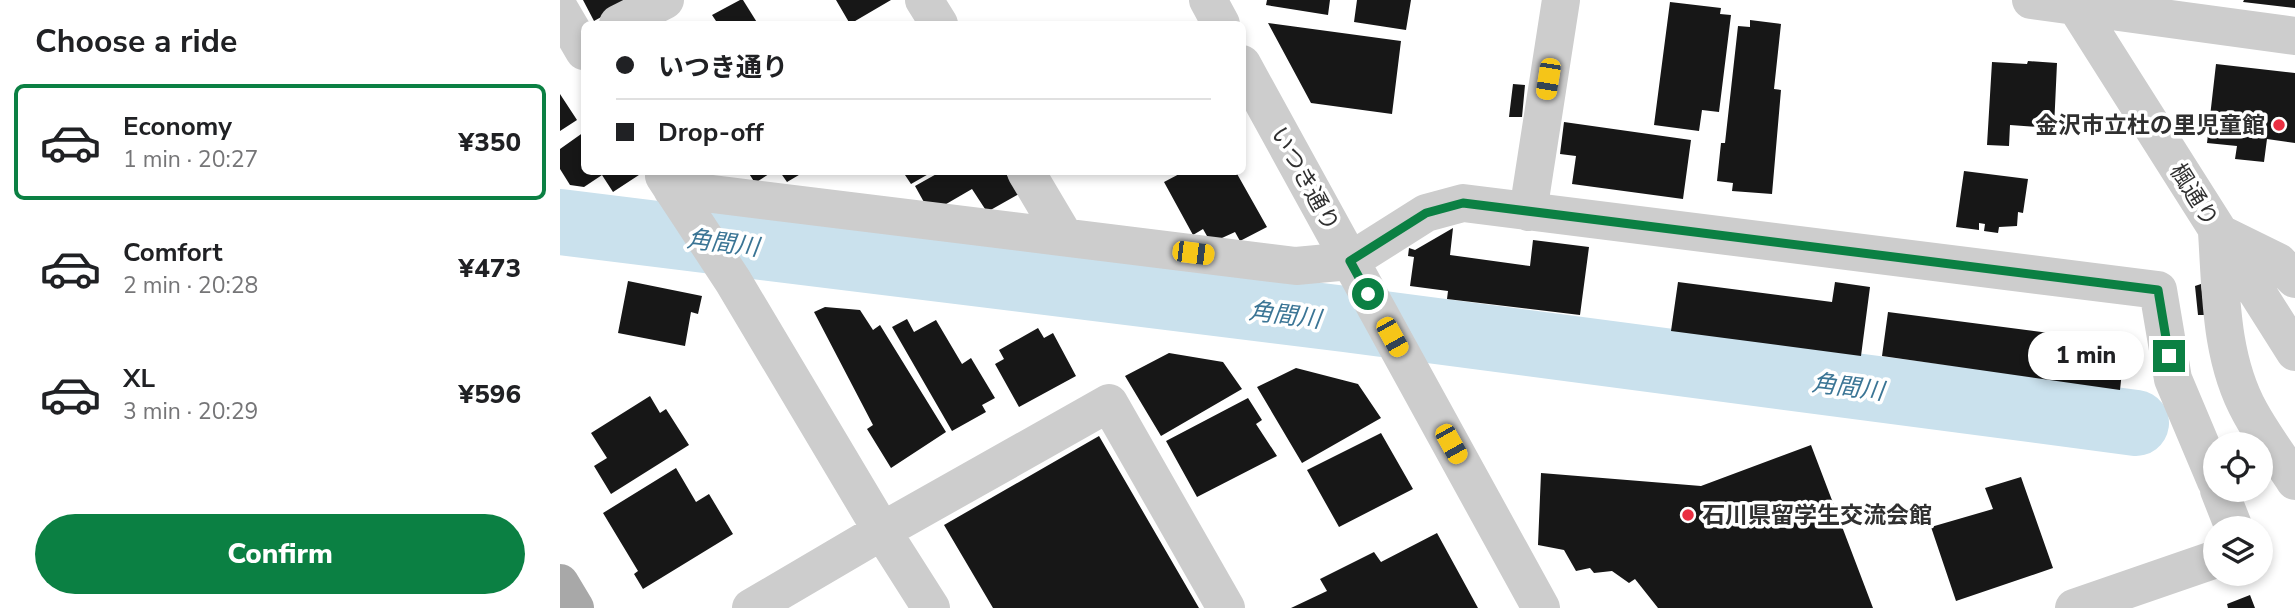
<!DOCTYPE html>
<html lang="en">
<head>
<meta charset="utf-8">
<style>
	:root { --surface:#fff; --page:#f2f2f2; --text:#202124; --muted:#757577; --line:#e0e0e0; --accent:#0b8043 }
	body { margin:0; font-family:"Nunito Sans","Noto Sans JP",sans-serif; background:var(--page); color:var(--text); height:100vh; display:flex; flex-direction:column; font-size:26px; white-space:nowrap }
	* { box-sizing:border-box; margin:0 }
	p { font-size:23px; color:var(--muted) }
	.icon { flex:none; width:38px; height:38px; fill:none; stroke:currentColor; stroke-width:2; stroke-linecap:round; stroke-linejoin:round }
	.map { position:relative; flex:1; overflow:hidden }
	.panel { display:flex; flex-direction:column; background:var(--surface); width:560px }
	.panel>* { flex:none }
	.hud { position:absolute; left:21px; top:21px; width:665px; height:154px; border-radius:10px; box-shadow:0 4px 10px #0003; display:grid; align-content:center; height:154px; padding:0 35px; background:var(--surface) }
	.controls { position:absolute; left:1643px; top:432px; display:grid; gap:14px }
	.controls a { display:grid; place-items:center; width:70px; height:70px; border-radius:50%; background:var(--surface); box-shadow:0 4px 10px #0003; font-size:35px }
	.end { position:absolute; width:32px; height:32px; margin:-16px; border:9px solid #0b8043; background:#fff; box-shadow:0 0 0 4px #fff }
	.from { border-radius:50% }
	.bubble { position:absolute; height:49px; border-radius:24px; background:var(--surface); box-shadow:0 4px 10px #0003; font-size:23px; font-weight:800; line-height:49px; text-align:center }
	.car { position:absolute; width:21px; height:42px; margin:-21px -10px; border-radius:9px; box-shadow:0 0 5px 2px #0007; background:linear-gradient(#f5c518 24%,#345 0 40%,#f5c518 0 76%,#345 0 86%,#f5c518 0) }
	.hud b { display:flex; align-items:center; gap:24px; height:66px; font-size:26px }
	.hud b+b { border-top:2px solid var(--line) }
	.hud i { width:18px; height:18px; background:var(--text) }
	ul { padding:0; list-style:none }
	li { display:flex; align-items:center; gap:21px; height:116px; margin:0 14px 10px; padding:0 21px; border:4px solid transparent; border-radius:10px }
	li div { flex:1 }
	li b { display:block; font-size:26px }
	li em { font-style:normal; font-weight:800 }
	li.on { border-color:var(--accent) }
	li>.icon { width:63px; height:63px; stroke-width:1.5 }
	h2 { padding:0 35px; font-size:32px; line-height:84px }
	.primary-button { display:flex; gap:14px; margin-top:auto; padding:14px 35px }
	.primary-button a { flex:1; height:80px; border-radius:42px; background:var(--accent); color:#fff; font-size:28px; font-weight:800; line-height:80px; text-align:center }
	main { display:flex; flex:1; min-height:0 }
	.map>svg:first-child { display:block }
	.lines { fill:none; stroke-linecap:round; stroke-linejoin:round }
	.river { stroke:#cae1ed; stroke-width:66 }
	.building { fill:#171717 }
	.minor { stroke:#cdcdcd; stroke-width:38 }
	.major { stroke:#a8a8a8; stroke-width:38 }
	.route { stroke:#0b8043; stroke-width:9 }
	.poi-dot { fill:#ea2f42; stroke:#fff; stroke-width:2.5 }
	.labels { text-anchor:middle; dominant-baseline:central; stroke-width:7; stroke-linejoin:round; paint-order:stroke }
	.poi-label { font-size:23px; font-weight:bold; fill:#303030; stroke:#fff; text-anchor:end }
	.street-label { font-size:23px; fill:#303030; stroke:#fff }
	.water-label { font-size:24px; font-style:italic; fill:#3b7595; stroke:#fff }
</style>
</head>
<body>
<main>
<section class="panel">
<h2>Choose a ride</h2>
<ul>
<li class="on"><svg class="icon" aria-label="car" viewBox="0 0 24 24"><path d="M5 17H2v-5l4-1 3-4h7l3 4 3 1v5h-3M9 17h6M6 11h13"/><circle cx="7" cy="17" r="2"/><circle cx="17" cy="17" r="2"/></svg><div><b>Economy</b><p>1 min · 20:27</p></div><em>¥350</em></li>
<li><svg class="icon" aria-label="car" viewBox="0 0 24 24"><path d="M5 17H2v-5l4-1 3-4h7l3 4 3 1v5h-3M9 17h6M6 11h13"/><circle cx="7" cy="17" r="2"/><circle cx="17" cy="17" r="2"/></svg><div><b>Comfort</b><p>2 min · 20:28</p></div><em>¥473</em></li>
<li><svg class="icon" aria-label="car" viewBox="0 0 24 24"><path d="M5 17H2v-5l4-1 3-4h7l3 4 3 1v5h-3M9 17h6M6 11h13"/><circle cx="7" cy="17" r="2"/><circle cx="17" cy="17" r="2"/></svg><div><b>XL</b><p>3 min · 20:29</p></div><em>¥596</em></li>
</ul>
<div class="primary-button"><a>Confirm</a></div>
</section>
<div class="map">
<svg width="1735" height="608" viewBox="0 0 1735 608">
	<rect width="100%" height="100%" fill="#fff"/>
	<g class="lines">
		<!-- river -->
		<path class="river" d="M 0,222 L 785,319 L 1576,423"/>
	</g>
	<!-- building -->
	<path class="building" d="M 23,0 L 72,0 L 34,21 Z
		M 180,0 L 183,0 L 198,24 L 158,24 L 152,15 Z
		M 276,0 L 331,0 L 290,24 Z
		M 707,0 L 770,0 L 768,15 L 706,5 Z
		M 797,0 L 851,0 L 846,30 L 794,22 Z
		M 1684,0 L 1735,0 L 1735,8 L 1683,2 Z
		M 1110,2 L 1161,8 L 1160,14 L 1171,15 L 1159,112 L 1142,110 L 1139,131 L 1094,125 Z
		M 1190,20 L 1221,24 L 1214,89 L 1221,90 L 1212,194 L 1172,191 L 1173,183 L 1157,181 L 1161,143 L 1165,143 L 1178,26 L 1190,27 Z
		M 708,23 L 841,41 L 832,114 L 751,103 Z
		M 1468,61 L 1497,63 L 1494,128 L 1450,125 L 1449,146 L 1427,145 L 1432,62 L 1467,64 Z
		M 1656,64 L 1735,73 L 1735,143 L 1707,139 L 1704,162 L 1675,159 L 1677,146 L 1647,143 Z
		M 953,84 L 965,85 L 962,117 L 949,117 Z
		M 0,94 L 17,120 L 0,131 Z
		M 1004,122 L 1131,140 L 1123,199 L 1012,184 L 1016,156 L 1000,154 Z
		M 24,132 L 24,172 L 82,173 L 53,192 L 42,175 L 24,187 L 10,185 L 0,169 L 0,149 Z
		M 1404,171 L 1468,179 L 1463,213 L 1458,212 L 1457,226 L 1439,227 L 1438,233 L 1424,231 L 1425,224 L 1419,223 L 1419,230 L 1396,227 Z
		M 188,172 L 212,172 L 195,183 Z
		M 220,172 L 244,172 L 227,182 Z
		M 343,172 L 372,172 L 351,184 Z
		M 380,172 L 445,172 L 459,194 L 427,212 L 412,189 L 381,207 L 365,204 L 355,186 Z
		M 623,172 L 676,172 L 707,227 L 680,241 L 675,232 L 651,243 L 643,229 L 633,235 L 604,182 Z
		M 893,228 L 890,255 L 970,266 L 973,240 L 1029,247 L 1020,315 L 887,299 L 888,291 L 850,286 L 854,257 L 848,256 L 849,248 L 855,250 Z
		M 68,281 L 142,296 L 138,314 L 131,312 L 125,346 L 58,333 Z
		M 1118,282 L 1272,302 L 1275,282 L 1310,287 L 1301,356 L 1111,331 Z
		M 1641,284 L 1645,315 L 1638,315 L 1635,286 Z
		M 265,307 L 300,310 L 313,330 L 320,325 L 386,432 L 331,468 L 307,429 L 313,425 L 254,312 Z
		M 1328,312 L 1565,343 L 1560,390 L 1322,356 Z
		M 347,319 L 354,332 L 376,320 L 402,364 L 411,358 L 435,398 L 422,405 L 426,412 L 392,431 L 332,327 Z
		M 478,328 L 484,338 L 493,333 L 516,376 L 459,407 L 435,364 L 444,359 L 439,350 Z
		M 609,353 L 663,362 L 682,389 L 601,436 L 565,376 Z
		M 736,368 L 798,384 L 821,418 L 742,463 L 697,387 Z
		M 90,396 L 100,413 L 106,409 L 129,445 L 51,494 L 34,466 L 47,458 L 31,433 Z
		M 688,398 L 702,420 L 696,424 L 717,456 L 637,497 L 606,441 Z
		M 821,433 L 853,489 L 779,527 L 747,470 Z
		M 539,436 L 639,608 L 433,608 L 384,525 Z
		M 1251,445 L 1313,608 L 1098,608 L 1075,579 L 1069,583 L 1052,571 L 1034,573 L 1030,568 L 1016,571 L 1004,550 L 978,545 L 981,473 L 1141,486 Z
		M 116,468 L 136,502 L 149,494 L 173,534 L 83,589 L 74,574 L 78,571 L 43,513 Z
		M 1461,477 L 1493,568 L 1396,601 L 1371,527 L 1433,509 L 1425,488 Z
		M 877,533 L 918,608 L 731,608 L 767,591 L 760,579 L 814,552 L 821,562 Z
		M 1690,595 L 1695,608 L 1668,608 L 1667,604 Z"/>
	<g class="lines">
		<!-- minor -->
		<path class="minor" d="M 364,0 L 379,24
			M 648,0 L 661,24
			M 1471,0 L 1735,36
			M 1512,0 L 1735,352
			M 0,10 L 24,51
			M 58,24 L 105,0
			M 682,64 L 981,608
			M 466,172 L 504,236
			M 104,176 L 173,281 L 322,531 L 549,403 L 666,608
			M 112,189 L 736,266 L 790,261 L 866,213 L 903,203 L 1598,290 L 1613,379 L 1656,481
			M 968,212 L 1001,0
			M 1735,279 L 1718,262 L 1657,232 C 1661,292 1660,358 1690,412 C 1703,436 1720,458 1735,481
			M 1659,490 L 1674,528
			M 191,608 L 322,531 L 371,608
			M 1514,608 L 1656,559"/>
		<!-- major -->
		<path class="major" d="M 0,583 L 15,608"/>
	</g>
	<g class="lines">
		<!-- route -->
		<path class="route" d="M 808,294 L 790,261 L 866,213 L 903,203 L 1598,290 L 1609,356"/>
	</g>
	<!-- markers -->
	<g class="poi-dot">
		<circle cx="1719" cy="125" r="7"/>
		<circle cx="1128" cy="515" r="7"/>
	</g>
	<g class="labels">
		<!-- poi labels -->
		<g class="poi-label">
			<text x="1705" y="125">金沢市立杜の里児童館</text>
			<text x="1142" y="515" text-anchor="start">石川県留学生交流会館</text>
		</g>
		<!-- street labels -->
		<g class="street-label">
			<text transform="translate(745 179) rotate(61)">いつき通り</text>
			<text transform="translate(1634 195) rotate(58)">楓通り</text>
		</g>
		<!-- water labels -->
		<g class="water-label">
			<text transform="translate(163 243) rotate(7)">角間川</text>
			<text transform="translate(725 315) rotate(7)">角間川</text>
			<text transform="translate(1288 387) rotate(7)">角間川</text>
		</g>
	</g>
</svg>
<div class="controls">
<a><svg class="icon" aria-label="locate" viewBox="0 0 24 24"><circle cx="12" cy="12" r="6"/><path d="M12 2v4M12 18v4M2 12h4M18 12h4"/></svg></a>
<a><svg class="icon" aria-label="layers" viewBox="0 0 24 24"><path d="M12 4l9 5-9 5-9-5zM3 14l9 5 9-5"/></svg></a>
</div>
<i class="end from" style="left:808px;top:294px"></i>
<i class="end" style="left:1609px;top:356px"></i>
<div class="bubble" style="left:1468px;top:331px;width:116px">1 min</div>
<i class="car" style="left:988px;top:79px;rotate:189deg"></i>
<i class="car" style="left:633px;top:253px;rotate:97deg"></i>
<i class="car" style="left:832px;top:337px;rotate:151deg"></i>
<i class="car" style="left:891px;top:444px;rotate:151deg"></i>
<div class="hud">
<b><i class="from"></i>いつき通り</b>
<b><i></i>Drop-off</b>
</div>
</div>
</main>
</body>
</html>
